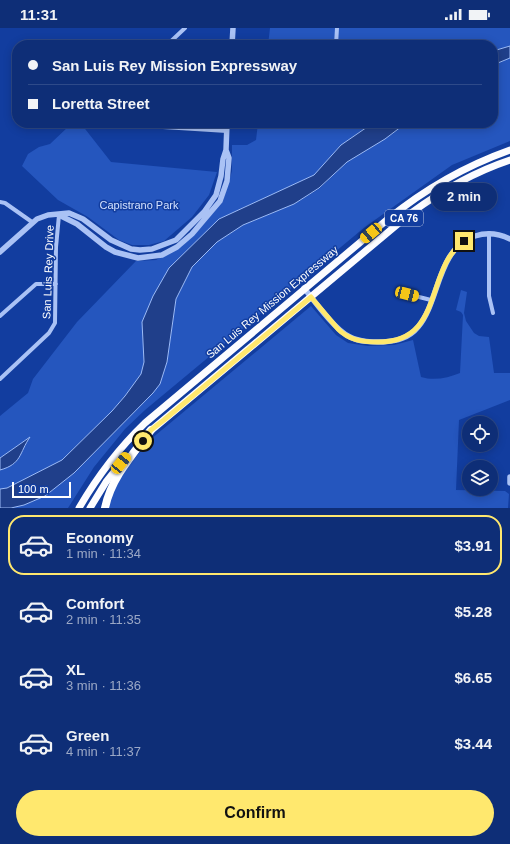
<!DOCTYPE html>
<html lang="en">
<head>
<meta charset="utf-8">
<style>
	:root { --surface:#0e2e77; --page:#1c3a7f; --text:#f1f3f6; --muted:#9ba8c6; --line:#2e4a89; --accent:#ffe86e }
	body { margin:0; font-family:Helvetica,sans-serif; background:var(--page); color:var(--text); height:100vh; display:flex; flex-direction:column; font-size:15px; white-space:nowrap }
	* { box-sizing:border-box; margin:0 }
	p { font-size:13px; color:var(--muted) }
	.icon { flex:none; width:22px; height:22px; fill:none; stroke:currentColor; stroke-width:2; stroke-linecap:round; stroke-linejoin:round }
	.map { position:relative; height:480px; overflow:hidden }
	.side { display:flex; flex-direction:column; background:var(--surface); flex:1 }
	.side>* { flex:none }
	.banner { position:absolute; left:12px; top:12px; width:486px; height:88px; border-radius:16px; box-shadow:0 2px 10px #0003,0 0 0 1px var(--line); display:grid; align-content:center; height:88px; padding:0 16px; background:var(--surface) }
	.buttons { position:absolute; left:462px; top:388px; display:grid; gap:8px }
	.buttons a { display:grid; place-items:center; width:36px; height:36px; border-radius:50%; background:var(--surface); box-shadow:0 2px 10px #0003,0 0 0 1px var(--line); font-size:20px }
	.scale { position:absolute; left:12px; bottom:10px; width:59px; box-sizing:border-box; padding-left:4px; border:2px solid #fff; border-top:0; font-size:11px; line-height:14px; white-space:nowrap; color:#fff; -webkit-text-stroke:3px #123d9f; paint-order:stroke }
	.end { position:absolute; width:18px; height:18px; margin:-9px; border:5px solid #ffe86e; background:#111; box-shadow:0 0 0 2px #111 }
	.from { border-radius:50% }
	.bubble { position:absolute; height:28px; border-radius:14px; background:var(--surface); box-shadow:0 2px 10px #0003,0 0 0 1px var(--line); font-size:13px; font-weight:800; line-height:28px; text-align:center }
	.car { position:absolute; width:12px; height:24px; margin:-12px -6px; border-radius:5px; box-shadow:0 0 3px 1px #0007; background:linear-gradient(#f5c518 24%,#345 0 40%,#f5c518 0 76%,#345 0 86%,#f5c518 0) }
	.banner b { display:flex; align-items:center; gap:14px; height:38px; font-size:15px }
	.banner b+b { border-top:1px solid var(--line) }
	.banner i { width:10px; height:10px; background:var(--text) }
	ul { padding:7px 0 0; list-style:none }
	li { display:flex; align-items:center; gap:12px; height:60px; margin:0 8px 6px; padding:0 8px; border:2px solid transparent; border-radius:16px }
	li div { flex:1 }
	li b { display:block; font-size:15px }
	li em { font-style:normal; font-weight:800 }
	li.selected { border-color:var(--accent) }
	li>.icon { width:36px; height:36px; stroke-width:1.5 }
	.action { display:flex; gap:8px; margin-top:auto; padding:8px 16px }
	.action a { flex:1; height:46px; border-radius:24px; background:var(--accent); color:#111; font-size:16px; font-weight:800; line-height:46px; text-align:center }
	.status { display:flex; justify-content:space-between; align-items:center; height:28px; padding:0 20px; background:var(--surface); direction:ltr }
	.status svg { height:11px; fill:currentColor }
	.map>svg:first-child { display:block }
	.green { fill:#2556be }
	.water { fill:#203f8a; stroke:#9cbbf7 }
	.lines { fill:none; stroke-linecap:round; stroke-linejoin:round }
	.minor { stroke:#aac2f5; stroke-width:4 }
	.tertiary { stroke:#aac2f5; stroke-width:5.5 }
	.trunk { stroke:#fcfcff; stroke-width:7 }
	.motorway { stroke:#fff; stroke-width:8 }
	.route { stroke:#ffe86e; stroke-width:5 }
	.labels { text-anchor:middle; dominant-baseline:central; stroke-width:3; stroke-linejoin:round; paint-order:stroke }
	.shield { fill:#123d9f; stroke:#b8c5e2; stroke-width:1 }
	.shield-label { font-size:10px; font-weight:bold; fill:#fff }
	.park-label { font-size:11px; fill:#d3e1fe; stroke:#123d9f }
	.street-label { font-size:11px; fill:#fff; stroke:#123d9f }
</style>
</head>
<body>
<div class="status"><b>11:31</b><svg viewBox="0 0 49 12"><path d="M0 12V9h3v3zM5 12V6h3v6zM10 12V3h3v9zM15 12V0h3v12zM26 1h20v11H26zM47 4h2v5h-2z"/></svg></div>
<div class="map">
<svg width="510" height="480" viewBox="0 0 510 480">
	<rect width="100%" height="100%" fill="#123d9f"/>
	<!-- green -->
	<path class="green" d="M 270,0 L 510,0 L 510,18 L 493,23 L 493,17 L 268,17 Z
		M 510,30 L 510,113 L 452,137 L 365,199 L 145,382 L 125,401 L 94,439 L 68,480 L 11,480 L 24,477 L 45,468 L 74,445 L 153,365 L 160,356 L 167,334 L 176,271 L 192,239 L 217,214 L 243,197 L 294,176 L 319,161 L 347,134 L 385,111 L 406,95 L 493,95 L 493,37 Z
		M 258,95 L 373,95 L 341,117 L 314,147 L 219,191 L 169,240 L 142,294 L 144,334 L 141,346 L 125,368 L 112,383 L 62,432 L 7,460 L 0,461 L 0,442 C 21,436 19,426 29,410 L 0,430 L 0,388 L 28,365 L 33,351 L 77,294 L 136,233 L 156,232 L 182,218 L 203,197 L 223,173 L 232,143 L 232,117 L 247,117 L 256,112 Z
		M 82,97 L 111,134 L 217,144 L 209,167 L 192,189 L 164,213 L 149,217 L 132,217 L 119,212 L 88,189 L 58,172 L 22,138 L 28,126 L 39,119 L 50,116 L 69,98 Z
		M 461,262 L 467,264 L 464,285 L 466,293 L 474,305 L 479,308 L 489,309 L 494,345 L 510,345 L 510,372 L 459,392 L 456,462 L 505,463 L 509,466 L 508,480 L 108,480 L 113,460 L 130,436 L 151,411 L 311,278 L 336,307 L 348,315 L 368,318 L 394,317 L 413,312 L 421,349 C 434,353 448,350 460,345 L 463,287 L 461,284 L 456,282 Z"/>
	<!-- water -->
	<path class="water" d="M 510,18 L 510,30 L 493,37 L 493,23 Z
		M 373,95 L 406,95 L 385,111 L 347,134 L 319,160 L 294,176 L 243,197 L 217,214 L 192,239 L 176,271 L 167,334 L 160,356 L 153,365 L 74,445 L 45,468 L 24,477 L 11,480 L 0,480 L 0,461 L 7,460 L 62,432 L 112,383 L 125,368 L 141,346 L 144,334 L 142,294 L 153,268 L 169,240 L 219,191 L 314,147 L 341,117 Z
		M 30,409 C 19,425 22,436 0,442 L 0,430 Z"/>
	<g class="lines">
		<!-- minor -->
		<path class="minor" d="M 167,17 L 185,0
			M 336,17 L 337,0
			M 125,95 L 131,97 L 227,103
			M 0,174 L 5,175 L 32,194
			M 489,205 L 489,268 L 493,285
			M 407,266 L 431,272
			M 0,288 L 36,256 L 56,256
			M 0,351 L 49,305 L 55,295 L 56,219 L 59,187"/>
		<!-- tertiary -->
		<path class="tertiary" d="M 232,17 L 233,0
			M 59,187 L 77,196 L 106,219 L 115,224 L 138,230 L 162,227 L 177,219 L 192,206 L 220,173 L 227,153 L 229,130 L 226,122
			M 0,224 L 37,191 L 48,187 L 69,185 L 83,191 L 111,212 L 131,221 L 140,222 L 152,221 L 176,212 L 204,184 L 216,167 L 221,148 L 223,131 L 226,122 L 227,95
			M 304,260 C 315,274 335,302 350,309 C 360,314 372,314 383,314 C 397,313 409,310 418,299 C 440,273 437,220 475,208 C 487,204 498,205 510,211
			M 510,449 L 510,455"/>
		<!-- trunk -->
		<path class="trunk" d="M 148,405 L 411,185 C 441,163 474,144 510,132
			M 79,480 C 97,449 119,420 145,395 L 388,191 C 425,161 465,138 510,122
			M 90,480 L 106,454 L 126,429"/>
		<!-- motorway -->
		<path class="motorway" d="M 105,480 C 111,450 133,426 151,402"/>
	</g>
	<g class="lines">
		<!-- route -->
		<path class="route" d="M 143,413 L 151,402 L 164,392 L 311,269 L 338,301 C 349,312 362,314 377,314 C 445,315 424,242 464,213"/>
	</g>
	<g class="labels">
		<!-- shield labels -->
		<rect class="shield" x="385" y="182" width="38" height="16" rx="3"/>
		<g class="shield-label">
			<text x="404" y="190">CA 76</text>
		</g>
		<!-- park labels -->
		<g class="park-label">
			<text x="139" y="177">Capistrano Park</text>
		</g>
		<!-- street labels -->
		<g class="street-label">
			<text transform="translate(48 244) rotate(-88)">San Luis Rey Drive</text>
			<text transform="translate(272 274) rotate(-40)">San Luis Rey Mission Expressway</text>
		</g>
	</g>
</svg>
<div class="buttons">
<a><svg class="icon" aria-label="locate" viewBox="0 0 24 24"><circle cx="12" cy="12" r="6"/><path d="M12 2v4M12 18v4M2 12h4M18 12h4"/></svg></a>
<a><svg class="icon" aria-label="layers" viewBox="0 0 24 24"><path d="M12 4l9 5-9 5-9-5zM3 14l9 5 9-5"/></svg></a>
</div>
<div class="scale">100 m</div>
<i class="end from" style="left:143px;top:413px"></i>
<i class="end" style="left:464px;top:213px"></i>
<div class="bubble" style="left:431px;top:155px;width:66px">2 min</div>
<i class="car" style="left:371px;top:205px;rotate:230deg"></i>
<i class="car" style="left:407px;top:266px;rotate:105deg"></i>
<i class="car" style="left:121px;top:435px;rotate:39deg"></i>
<div class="banner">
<b><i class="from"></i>San Luis Rey Mission Expressway</b>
<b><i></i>Loretta Street</b>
</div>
</div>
<section class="side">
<ul>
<li class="selected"><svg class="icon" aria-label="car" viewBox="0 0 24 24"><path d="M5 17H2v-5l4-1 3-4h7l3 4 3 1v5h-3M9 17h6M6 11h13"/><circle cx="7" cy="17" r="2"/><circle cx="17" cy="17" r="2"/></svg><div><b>Economy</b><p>1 min · 11:34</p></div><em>$3.91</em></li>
<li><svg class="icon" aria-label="car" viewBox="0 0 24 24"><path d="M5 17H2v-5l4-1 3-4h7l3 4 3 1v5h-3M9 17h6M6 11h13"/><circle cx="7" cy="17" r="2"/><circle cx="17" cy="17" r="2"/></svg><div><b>Comfort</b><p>2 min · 11:35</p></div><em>$5.28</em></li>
<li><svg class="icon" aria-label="car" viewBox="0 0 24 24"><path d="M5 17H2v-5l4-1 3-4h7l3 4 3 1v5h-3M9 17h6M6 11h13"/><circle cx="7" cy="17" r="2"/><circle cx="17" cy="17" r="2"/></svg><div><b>XL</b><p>3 min · 11:36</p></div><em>$6.65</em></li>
<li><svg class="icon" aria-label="car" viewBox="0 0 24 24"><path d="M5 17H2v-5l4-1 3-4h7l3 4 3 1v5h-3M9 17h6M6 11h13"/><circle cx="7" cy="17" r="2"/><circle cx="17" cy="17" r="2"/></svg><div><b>Green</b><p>4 min · 11:37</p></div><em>$3.44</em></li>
</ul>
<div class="action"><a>Confirm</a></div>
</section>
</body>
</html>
